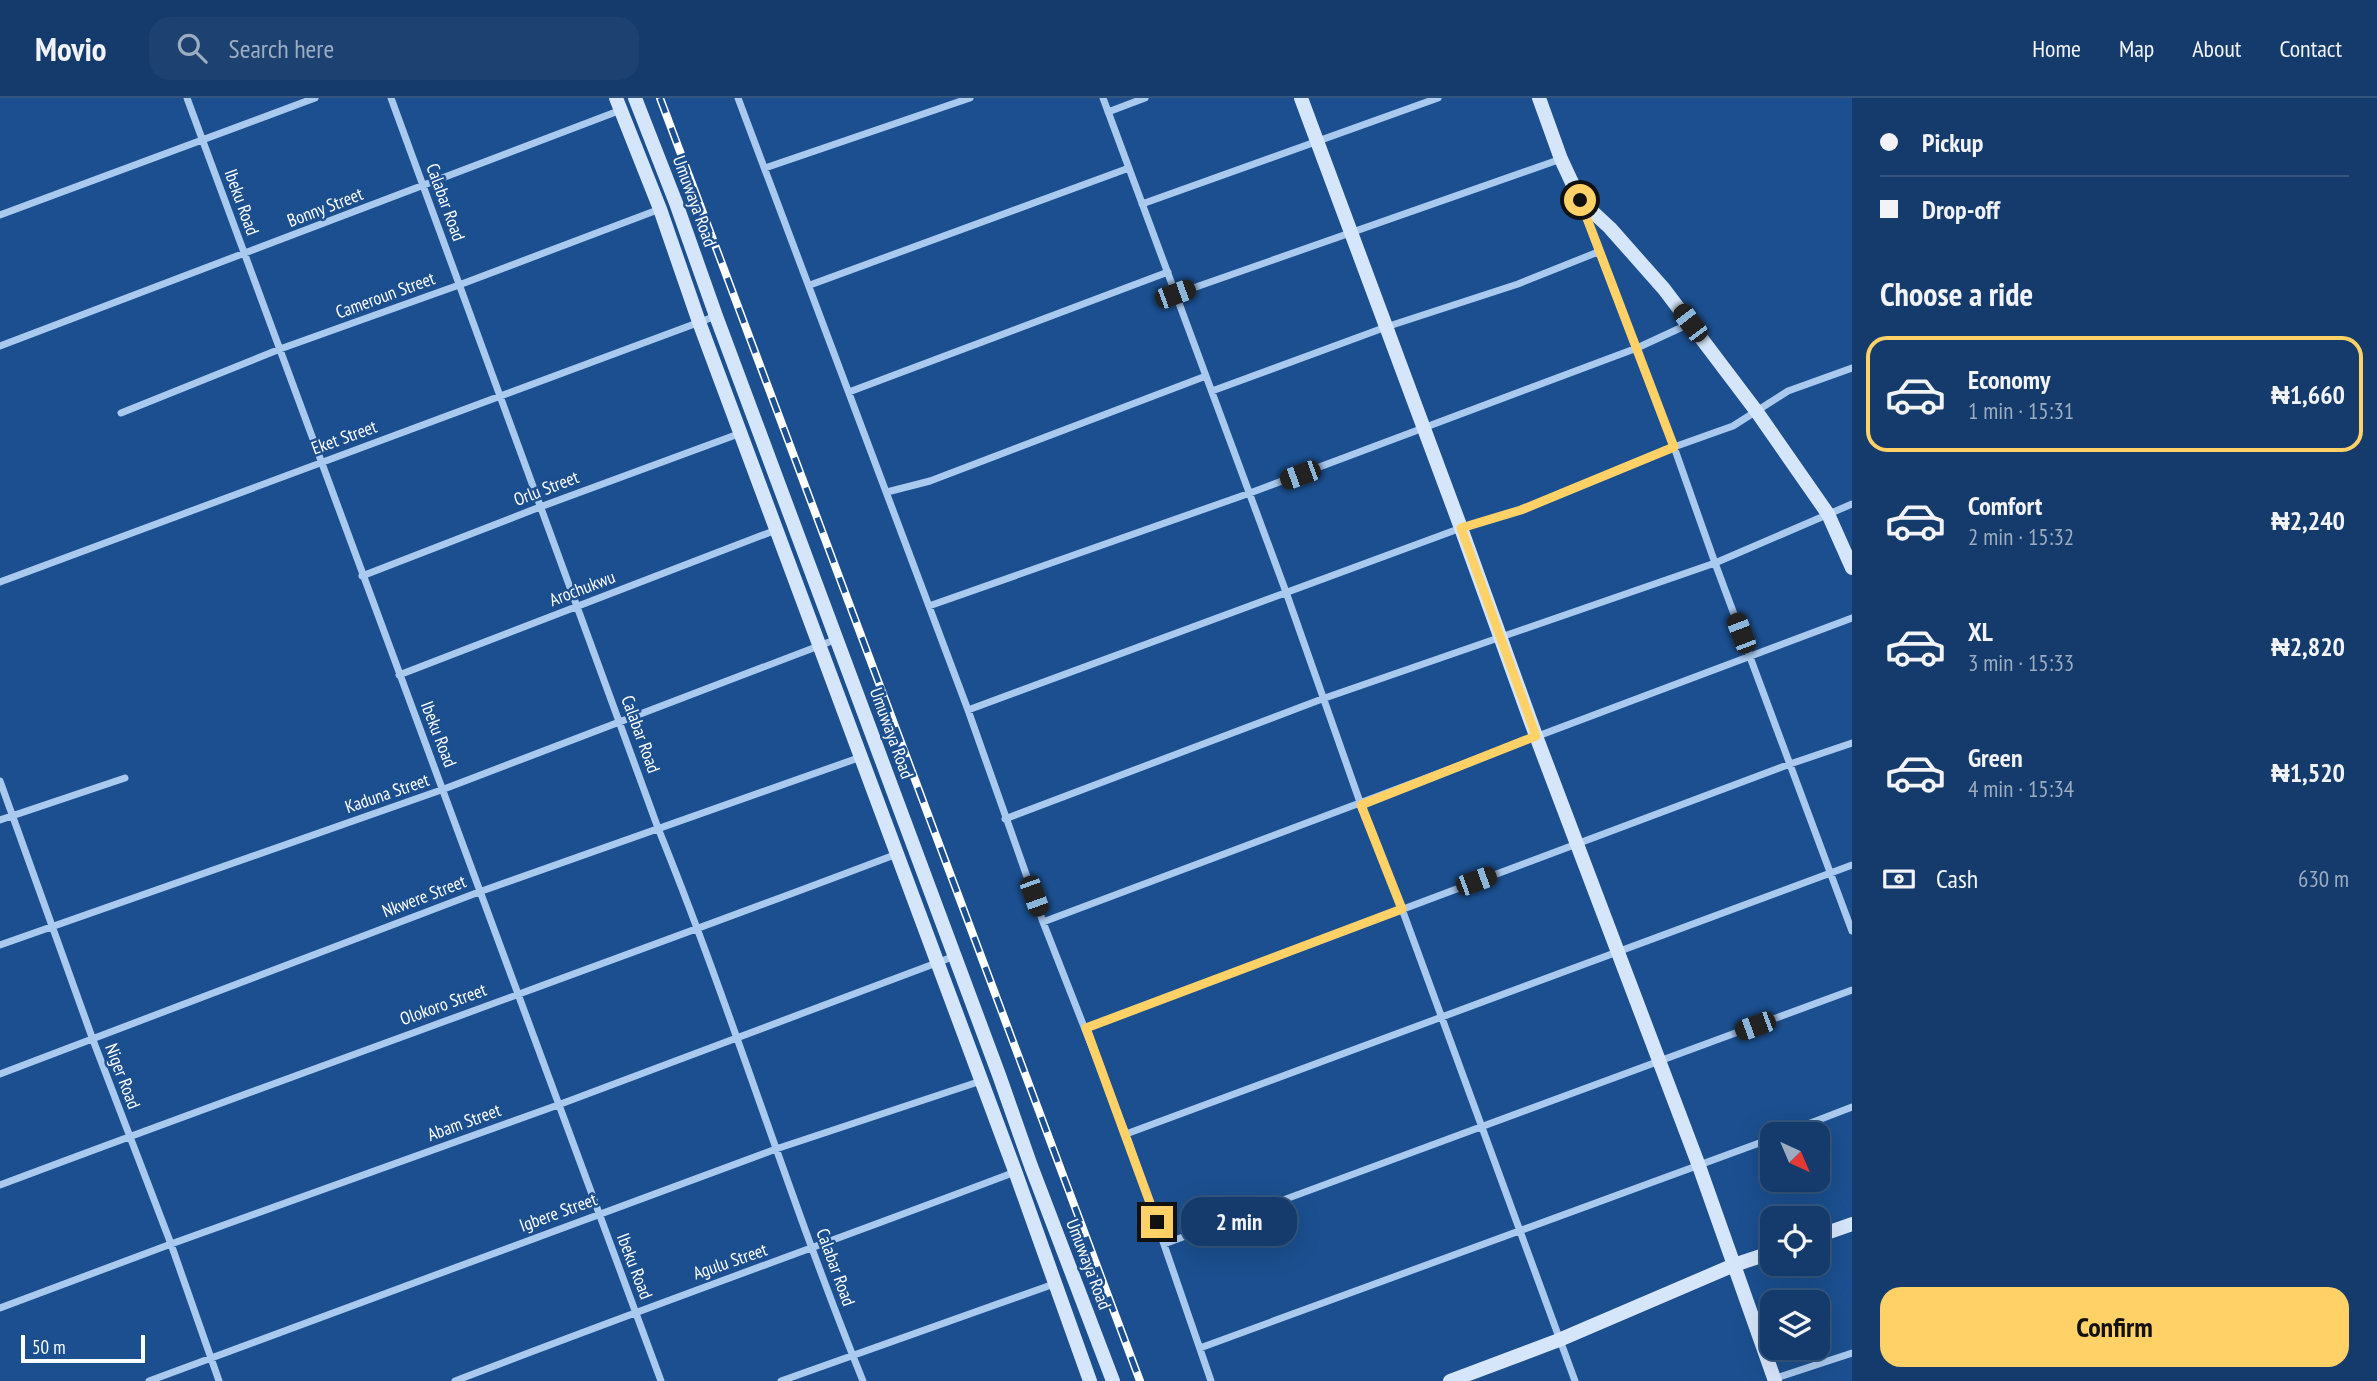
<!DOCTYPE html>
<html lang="en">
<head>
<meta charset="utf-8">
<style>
	:root { --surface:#143b6b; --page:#1d4271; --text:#f1f3f6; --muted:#9dadc1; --line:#33557e; --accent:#ffd166 }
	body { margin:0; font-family:"PT Sans Narrow",sans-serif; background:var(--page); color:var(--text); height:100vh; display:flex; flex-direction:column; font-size:26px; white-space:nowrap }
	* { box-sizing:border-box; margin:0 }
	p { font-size:23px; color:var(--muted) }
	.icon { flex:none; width:38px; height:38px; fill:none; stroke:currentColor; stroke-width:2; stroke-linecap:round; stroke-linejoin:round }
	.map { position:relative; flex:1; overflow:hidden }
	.details { display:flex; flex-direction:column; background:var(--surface); width:525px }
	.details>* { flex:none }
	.banner { display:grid; align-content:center; height:154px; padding:0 28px; background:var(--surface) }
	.needle { width:46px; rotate:136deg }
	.controls { position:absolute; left:1760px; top:1024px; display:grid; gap:14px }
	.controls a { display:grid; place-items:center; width:70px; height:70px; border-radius:14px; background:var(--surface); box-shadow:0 7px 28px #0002,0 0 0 2px var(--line); font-size:35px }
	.scale { position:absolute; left:21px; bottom:18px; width:124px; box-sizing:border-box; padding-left:7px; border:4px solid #fff; border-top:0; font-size:19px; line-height:24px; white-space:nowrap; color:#fff; -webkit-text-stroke:5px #1b4f8f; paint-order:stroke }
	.end { position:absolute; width:32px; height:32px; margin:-16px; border:9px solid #ffd166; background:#111; box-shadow:0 0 0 4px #111 }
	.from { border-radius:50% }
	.bubble { position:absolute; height:49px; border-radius:21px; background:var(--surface); box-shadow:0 7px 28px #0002,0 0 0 2px var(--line); font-size:23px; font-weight:600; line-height:49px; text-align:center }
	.car { position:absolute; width:21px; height:42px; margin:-21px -10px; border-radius:9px; box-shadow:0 0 5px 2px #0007; background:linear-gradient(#222 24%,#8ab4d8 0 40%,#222 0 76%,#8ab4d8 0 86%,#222 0) }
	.banner b { display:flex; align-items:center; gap:24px; height:66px; font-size:26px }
	.banner b+b { border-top:2px solid var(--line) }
	.banner i { width:18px; height:18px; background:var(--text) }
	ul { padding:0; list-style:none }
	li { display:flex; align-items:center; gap:21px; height:116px; margin:0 14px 10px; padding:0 14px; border:4px solid transparent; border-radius:21px }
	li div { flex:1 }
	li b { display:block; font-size:26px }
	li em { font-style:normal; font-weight:600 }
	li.selected { border-color:var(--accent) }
	li>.icon { width:63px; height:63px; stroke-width:1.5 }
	h2 { padding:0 28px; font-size:32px; line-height:84px }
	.pay { display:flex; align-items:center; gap:18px; height:77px; padding:0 28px; font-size:26px }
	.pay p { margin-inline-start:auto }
	.action { display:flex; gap:14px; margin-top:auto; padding:14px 28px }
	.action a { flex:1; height:80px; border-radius:21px; background:var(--accent); color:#111; font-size:28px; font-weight:600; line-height:80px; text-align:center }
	header { display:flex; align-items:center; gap:42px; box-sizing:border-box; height:98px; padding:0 35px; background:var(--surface); border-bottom:2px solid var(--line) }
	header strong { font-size:33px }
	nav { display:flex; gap:38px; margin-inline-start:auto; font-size:24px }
	.search { width:490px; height:63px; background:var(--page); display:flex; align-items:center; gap:18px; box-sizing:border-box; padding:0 24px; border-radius:21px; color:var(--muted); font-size:26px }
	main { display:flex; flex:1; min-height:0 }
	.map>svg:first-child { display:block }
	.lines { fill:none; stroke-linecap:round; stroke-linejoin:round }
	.street { stroke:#a9c9ee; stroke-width:7 }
	.secondary { stroke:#d6e6fa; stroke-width:14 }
	.rail-casing { stroke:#fff; stroke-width:8 }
	.rail { stroke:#1b4f8f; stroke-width:5; stroke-dasharray:16; stroke-linecap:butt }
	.route { stroke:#ffd166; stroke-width:9 }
	.labels { text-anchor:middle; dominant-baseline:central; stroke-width:5; stroke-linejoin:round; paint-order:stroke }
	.street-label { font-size:18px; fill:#fff; stroke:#1b4f8f }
</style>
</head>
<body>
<header>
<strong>Movio</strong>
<div class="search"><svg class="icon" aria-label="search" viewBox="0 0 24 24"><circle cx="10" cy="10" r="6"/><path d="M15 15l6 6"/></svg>Search here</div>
<nav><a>Home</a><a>Map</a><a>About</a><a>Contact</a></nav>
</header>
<main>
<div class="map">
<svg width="1852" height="1283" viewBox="0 0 1852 1283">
	<rect width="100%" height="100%" fill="#1b4f8f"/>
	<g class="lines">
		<!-- street -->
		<path class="street" d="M 187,0 L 661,1283
			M 391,0 L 658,730 C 732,912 789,1101 863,1283
			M 738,0 L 968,612 L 1043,824 L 1126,1036 L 1211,1283
			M 1103,0 L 1286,494 L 1361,707 L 1402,811 L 1575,1283
			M 1108,14 L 1145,0
			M 765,70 L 970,0
			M 1142,106 L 1438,0
			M 1582,109 L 1674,349 L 1715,465 L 1852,833
			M 0,117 L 315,0
			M 810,187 L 1129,70
			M 1176,196 L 1561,61
			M 0,248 L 621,12
			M 1212,293 L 1386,229 L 1518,186 L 1598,154
			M 849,294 L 1168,174
			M 121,315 L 280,251 L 459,187 L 660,111
			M 887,394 L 930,383 L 1206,278
			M 362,478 L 540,409 L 741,335
			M 0,484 L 716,218
			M 929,508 L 1250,395 L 1637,250 L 1689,226
			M 399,577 L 776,432
			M 968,612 L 1461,430 L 1521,412 L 1674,349 L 1733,328 L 1788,293 L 1852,270
			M 0,683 L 93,942 L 171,1146 L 219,1283
			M 1005,721 L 1322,601 L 1715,465 L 1852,406
			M 0,722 L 125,680
			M 1043,824 C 1314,724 1583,622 1852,520
			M 0,847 L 444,691 L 837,541
			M 1086,930 L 1790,666 L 1852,645
			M 0,976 L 479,794 L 861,659
			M 1126,1036 L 1852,767
			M 1782,1036 L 1852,1009
			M 0,1087 C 298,975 599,869 897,756
			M 1164,1146 L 1852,892
			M 0,1210 L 171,1146 L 558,1007 L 955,858
			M 1200,1250 L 1773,1040
			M 1773,1281 L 1852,1255
			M 149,1283 L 776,1051 L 981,983
			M 455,1283 C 641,1211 828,1145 1015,1074
			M 781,1283 L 1054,1186"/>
		<!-- secondary -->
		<path class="secondary" d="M 616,0 L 660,111 L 699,224 L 1015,1073 L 1090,1283
			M 635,0 L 676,105 L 716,218 L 999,977 L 1031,1068 L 1113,1283
			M 1301,0 L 1461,430 L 1536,638 L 1699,1068 L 1775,1283
			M 1539,0 L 1561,61 L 1580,102 L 1610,130 L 1664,191 L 1757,314 L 1828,416 L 1852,470
			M 1818,1138 L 1852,1126
			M 1450,1283 L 1559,1242 L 1734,1167 L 1773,1154"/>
		<defs>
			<path id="rail" d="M 660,0 L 1140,1283"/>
		</defs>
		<!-- rail casing -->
		<use href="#rail" class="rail-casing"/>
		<!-- rail -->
		<use href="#rail" class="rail"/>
	</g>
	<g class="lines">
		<!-- route -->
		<path class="route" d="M 1157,1124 L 1086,930 L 1402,811 L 1361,707 L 1536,638 L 1461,430 L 1521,412 L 1674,349 L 1580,102"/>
	</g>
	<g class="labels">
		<!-- street labels -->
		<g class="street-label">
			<text transform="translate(695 103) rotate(70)">Umuwaya Road</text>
			<text transform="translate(242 104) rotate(70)">Ibeku Road</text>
			<text transform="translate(446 104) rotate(70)">Calabar Road</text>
			<text transform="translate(325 109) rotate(-21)">Bonny Street</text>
			<text transform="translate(385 197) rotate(-20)">Cameroun Street</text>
			<text transform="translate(344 339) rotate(-20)">Eket Street</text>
			<text transform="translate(546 390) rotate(-21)">Orlu Street</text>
			<text transform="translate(582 490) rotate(-21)">Arochukwu</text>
			<text transform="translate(892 635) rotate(70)">Umuwaya Road</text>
			<text transform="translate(439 636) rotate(69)">Ibeku Road</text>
			<text transform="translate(641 636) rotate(70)">Calabar Road</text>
			<text transform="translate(387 695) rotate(-19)">Kaduna Street</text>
			<text transform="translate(424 798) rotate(-21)">Nkwere Street</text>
			<text transform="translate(443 906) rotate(-20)">Olokoro Street</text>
			<text transform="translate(123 978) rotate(69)">Niger Road</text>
			<text transform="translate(464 1024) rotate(-20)">Abam Street</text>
			<text transform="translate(558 1114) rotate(-20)">Igbere Street</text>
			<text transform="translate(730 1163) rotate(-19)">Agulu Street</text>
			<text transform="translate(1089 1166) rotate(69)">Umuwaya Road</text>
			<text transform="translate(635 1168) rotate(69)">Ibeku Road</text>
			<text transform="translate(836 1169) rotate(70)">Calabar Road</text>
		</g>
	</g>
</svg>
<div class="controls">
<a><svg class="needle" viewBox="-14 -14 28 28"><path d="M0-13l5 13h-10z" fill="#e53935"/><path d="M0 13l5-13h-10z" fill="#9dadc1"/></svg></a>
<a><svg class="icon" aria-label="locate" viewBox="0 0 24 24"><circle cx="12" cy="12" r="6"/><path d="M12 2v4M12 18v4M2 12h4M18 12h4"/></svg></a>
<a><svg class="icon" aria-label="layers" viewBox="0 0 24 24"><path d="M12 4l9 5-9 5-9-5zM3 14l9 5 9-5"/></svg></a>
</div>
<div class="scale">50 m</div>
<i class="end from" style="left:1580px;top:102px"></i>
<i class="end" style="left:1157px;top:1124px"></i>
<div class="bubble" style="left:1181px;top:1099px;width:116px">2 min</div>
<i class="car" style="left:1175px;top:196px;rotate:70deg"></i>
<i class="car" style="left:1690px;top:225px;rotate:323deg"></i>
<i class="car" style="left:1300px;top:377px;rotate:250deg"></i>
<i class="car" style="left:1741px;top:535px;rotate:339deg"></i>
<i class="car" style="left:1476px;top:783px;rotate:70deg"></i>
<i class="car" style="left:1034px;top:798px;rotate:160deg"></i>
<i class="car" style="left:1755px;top:928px;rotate:250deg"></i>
</div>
<section class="details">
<div class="banner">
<b><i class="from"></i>Pickup</b>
<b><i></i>Drop-off</b>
</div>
<h2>Choose a ride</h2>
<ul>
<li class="selected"><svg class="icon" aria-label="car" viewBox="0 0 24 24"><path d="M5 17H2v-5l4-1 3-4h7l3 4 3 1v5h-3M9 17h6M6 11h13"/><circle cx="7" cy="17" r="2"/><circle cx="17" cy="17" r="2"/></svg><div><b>Economy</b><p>1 min · 15:31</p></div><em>₦1,660</em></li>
<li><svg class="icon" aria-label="car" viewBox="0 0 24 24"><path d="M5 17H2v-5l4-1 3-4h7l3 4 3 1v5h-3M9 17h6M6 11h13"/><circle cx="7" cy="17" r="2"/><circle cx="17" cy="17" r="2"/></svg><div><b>Comfort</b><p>2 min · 15:32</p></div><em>₦2,240</em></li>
<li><svg class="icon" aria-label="car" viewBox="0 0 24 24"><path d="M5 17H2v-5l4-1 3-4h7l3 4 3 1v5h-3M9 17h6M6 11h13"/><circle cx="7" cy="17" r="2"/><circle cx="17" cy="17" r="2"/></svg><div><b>XL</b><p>3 min · 15:33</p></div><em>₦2,820</em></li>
<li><svg class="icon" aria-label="car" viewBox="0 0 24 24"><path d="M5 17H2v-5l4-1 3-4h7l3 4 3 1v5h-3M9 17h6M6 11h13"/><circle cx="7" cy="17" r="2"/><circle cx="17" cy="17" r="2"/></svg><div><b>Green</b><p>4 min · 15:34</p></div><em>₦1,520</em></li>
</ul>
<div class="pay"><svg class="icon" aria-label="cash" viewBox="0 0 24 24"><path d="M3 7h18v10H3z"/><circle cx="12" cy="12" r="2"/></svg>Cash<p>630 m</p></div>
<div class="action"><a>Confirm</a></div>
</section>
</main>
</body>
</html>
